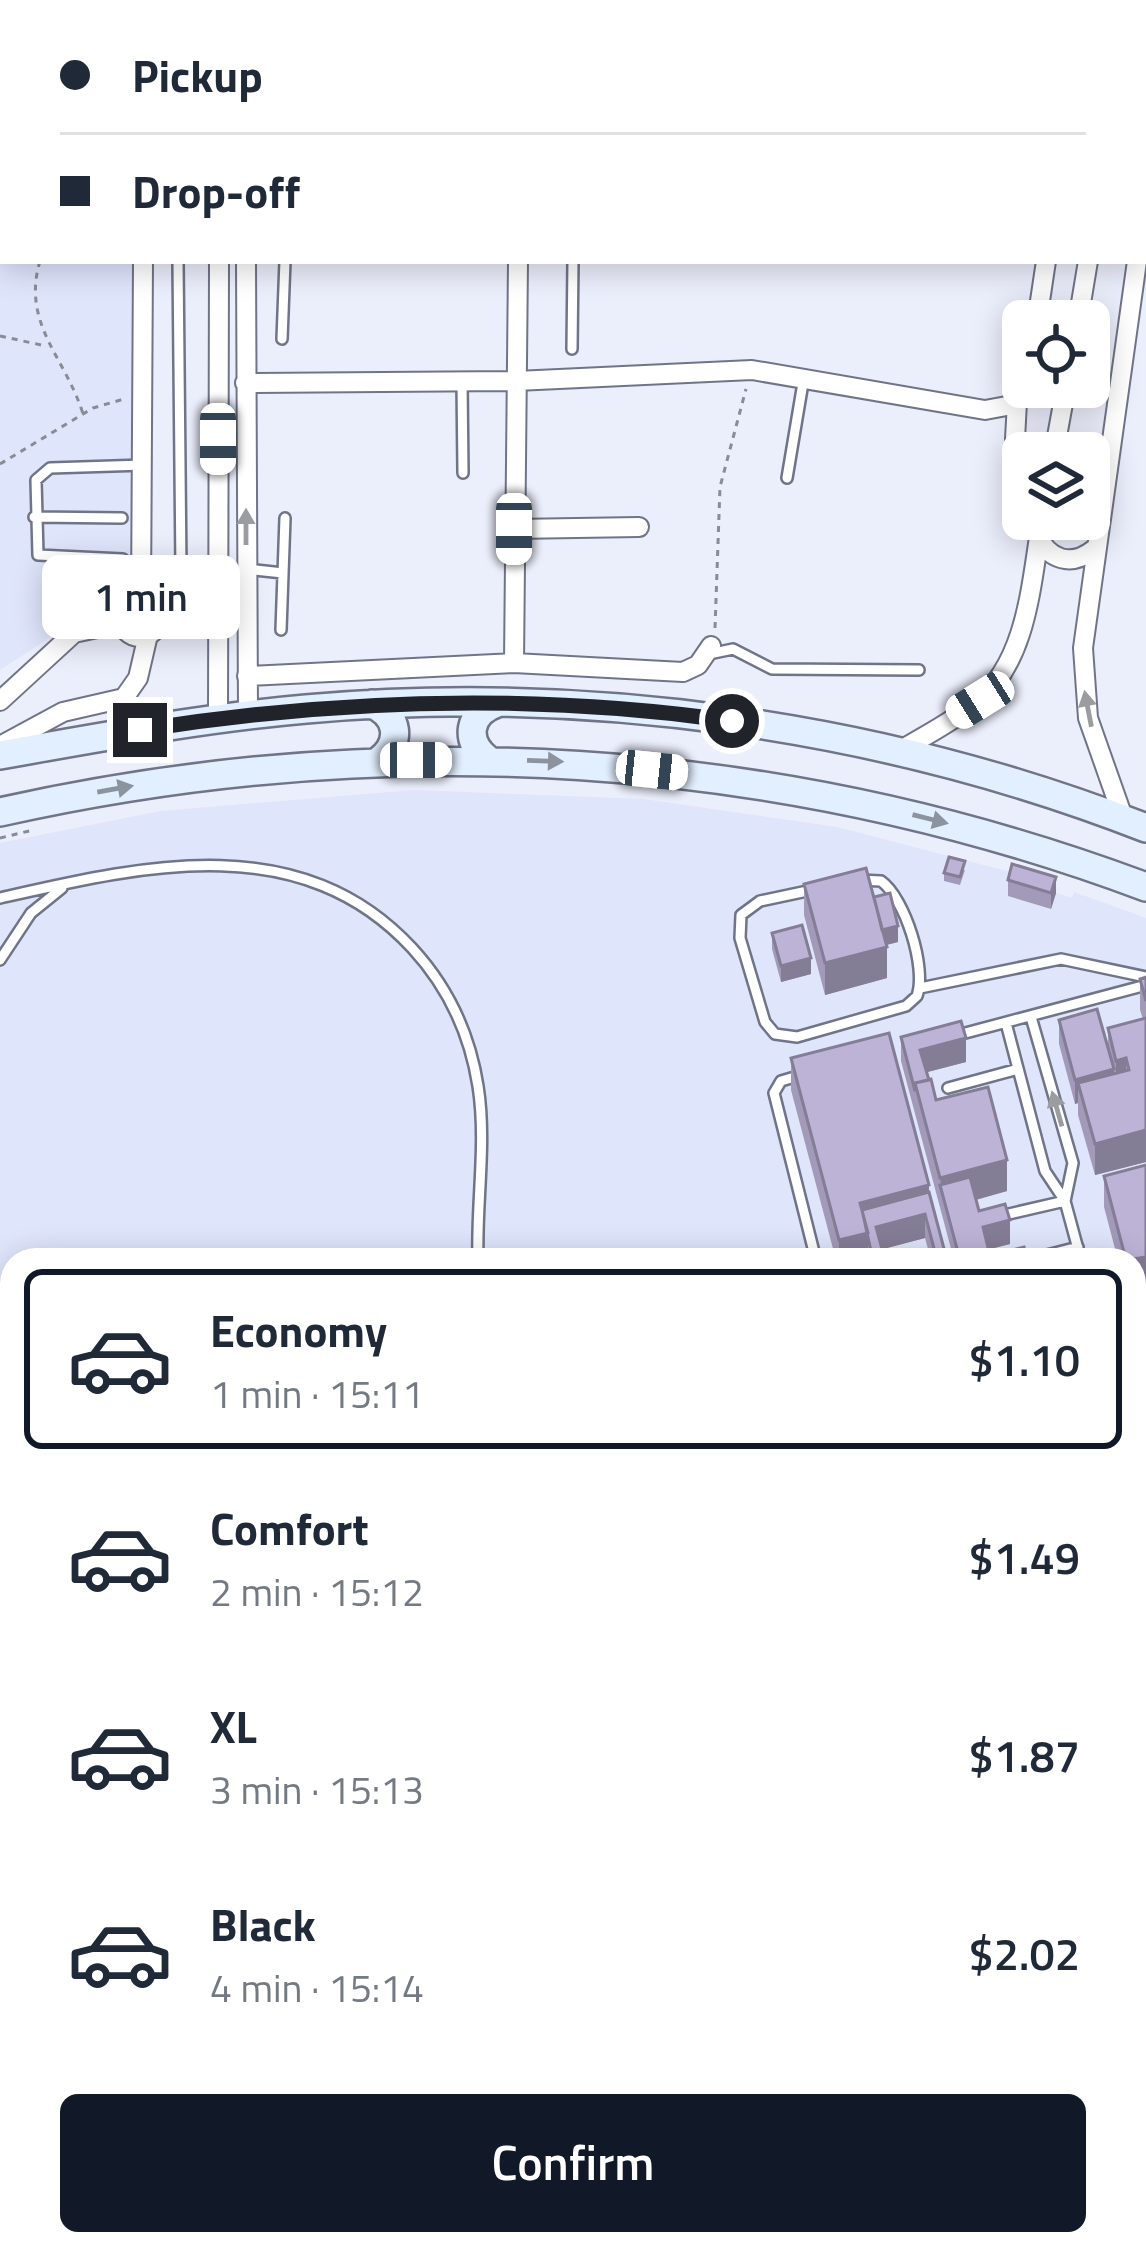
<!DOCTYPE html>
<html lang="en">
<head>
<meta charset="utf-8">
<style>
	:root { --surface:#fff; --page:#f2f2f3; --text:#1f2937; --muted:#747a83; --line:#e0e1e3; --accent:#111827 }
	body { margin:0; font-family:"Titillium Web",sans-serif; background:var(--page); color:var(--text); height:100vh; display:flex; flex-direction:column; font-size:45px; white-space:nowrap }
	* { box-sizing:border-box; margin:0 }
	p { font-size:39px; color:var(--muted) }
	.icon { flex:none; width:66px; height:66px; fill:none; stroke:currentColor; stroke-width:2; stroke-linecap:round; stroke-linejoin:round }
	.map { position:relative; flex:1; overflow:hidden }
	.panel { position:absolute; left:0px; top:1248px; width:1146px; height:1008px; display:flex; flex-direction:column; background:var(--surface); border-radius:36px 36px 0 0; box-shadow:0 6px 30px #0003 }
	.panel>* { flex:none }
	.guide { position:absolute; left:0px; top:0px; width:1146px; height:264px; box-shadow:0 6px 30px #0003; display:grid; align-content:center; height:264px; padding:0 60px; background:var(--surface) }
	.fabs { position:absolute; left:1002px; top:300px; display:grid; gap:24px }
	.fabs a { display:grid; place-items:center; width:108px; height:108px; border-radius:18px; background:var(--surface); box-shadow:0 6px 30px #0003; font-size:60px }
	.end { position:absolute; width:54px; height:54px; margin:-27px; border:15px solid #21232b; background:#fff; box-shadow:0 0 0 6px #fff }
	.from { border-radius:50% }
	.bubble { position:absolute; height:84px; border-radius:18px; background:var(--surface); box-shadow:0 6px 30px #0003; font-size:39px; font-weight:600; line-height:84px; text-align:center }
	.car { position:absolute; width:36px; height:72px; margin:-36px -18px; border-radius:15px; box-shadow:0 0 9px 3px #0007; background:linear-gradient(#fff 24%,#345 0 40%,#fff 0 76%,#345 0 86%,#fff 0) }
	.guide b { display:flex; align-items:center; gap:42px; height:114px; font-size:45px }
	.guide b+b { border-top:3px solid var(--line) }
	.guide i { width:30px; height:30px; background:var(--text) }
	ul { padding:21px 0 0; list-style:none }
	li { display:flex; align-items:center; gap:36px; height:180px; margin:0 24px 18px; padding:0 36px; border:6px solid transparent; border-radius:18px }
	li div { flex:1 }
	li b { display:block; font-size:45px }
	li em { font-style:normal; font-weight:600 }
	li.selected { border-color:var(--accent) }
	li>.icon { width:108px; height:108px; stroke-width:1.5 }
	.primary-button { display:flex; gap:24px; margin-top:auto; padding:24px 60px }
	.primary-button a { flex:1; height:138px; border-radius:18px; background:var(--accent); color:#fff; font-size:48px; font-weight:600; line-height:138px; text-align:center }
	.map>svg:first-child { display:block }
	.built { fill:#dfe5fb }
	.green { fill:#e2cfe5 }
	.water { fill:#79a1b5 }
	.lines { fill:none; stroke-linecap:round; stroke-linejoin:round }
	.service-casing { stroke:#707487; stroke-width:14 }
	.minor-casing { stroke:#707487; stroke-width:22 }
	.secondary-casing { stroke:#707487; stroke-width:32 }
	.primary-casing { stroke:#cecfd0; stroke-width:34 }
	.path { stroke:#898b96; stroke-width:3; stroke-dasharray:6 6; stroke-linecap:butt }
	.service { stroke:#fff; stroke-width:9 }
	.minor { stroke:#fff; stroke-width:18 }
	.secondary { stroke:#e2effe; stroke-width:27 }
	.primary { stroke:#c5dffd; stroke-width:30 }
	.wall { fill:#a39ab9 }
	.shaded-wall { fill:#847d96 }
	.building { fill:#bdb3d7; stroke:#847d96; stroke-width:3 }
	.oneway { fill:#9b9ca0 }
	.oneway2 { fill:#8b939f }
	.route { stroke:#21232b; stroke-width:15 }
</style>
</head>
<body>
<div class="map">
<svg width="1146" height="2256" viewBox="0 0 1146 2256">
	<rect width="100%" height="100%" fill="#ebeefb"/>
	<!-- built -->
	<path class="built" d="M 0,0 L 170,0 L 3,3 L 3,261 L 153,261 L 132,584 L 0,670 Z
		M 414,790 L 643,799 L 837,827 L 1030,877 L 1008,896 L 1051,909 L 1056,893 L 1072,898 L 1074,892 L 1146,918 L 1146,2256 L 56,2256 L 53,2244 L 1134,2244 L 1134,1260 L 12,1260 L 12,2081 L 0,2033 L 0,843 L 161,811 Z"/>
	<!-- green -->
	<path class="green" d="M 1146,1862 L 1146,2206 L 1134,2194 L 1134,1874 Z"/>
	<!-- water -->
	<path class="water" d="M 1146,2007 L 1146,2106 L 1134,2118 L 1134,2019 Z"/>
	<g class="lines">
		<defs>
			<path id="service" d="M 176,0 L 176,3
				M 282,339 L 285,261
				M 572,349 L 573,261
				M 462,382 L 463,473
				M 787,478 L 804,377
				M 34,517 L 122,518
				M 123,559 L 38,555 L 36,480 L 50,468 L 144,465
				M 246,569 L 283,573
				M 155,607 L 181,570 L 178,261
				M 281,630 L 285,518
				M 709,654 L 733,649 L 772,669 L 919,670
				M 859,880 L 881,881 C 905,898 927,968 917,996 L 906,1006 L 797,1037 L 775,1034 L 765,1022 L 740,938 L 741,915 L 760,901 Z
				M 0,898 C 141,866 300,827 412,948 C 448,987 470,1035 478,1086 C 487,1143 476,1203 478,1260
				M 0,960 L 31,913 L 62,888
				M 920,988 L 1061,959 L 1146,977
				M 1031,1017 L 1073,1163 L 1065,1201
				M 1006,1023 L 1045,1171 L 1065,1201 L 1081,1260
				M 954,1036 L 1146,985
				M 798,1076 L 781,1081 L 774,1093 L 816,1260
				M 948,1088 L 1018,1069
				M 1000,1216 L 1065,1201
				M 1027,1260 L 1078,1247
				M 1134,1323 L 1146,1322
				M 1134,1354 L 1146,1351
				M 1134,1365 L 1146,1407
				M 1134,1497 L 1146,1493
				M 0,1618 L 12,1634
				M 1134,1815 L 1146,1804
				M 118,2244 L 118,2256
				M 533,2244 L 539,2256
				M 866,2244 L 866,2256"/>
			<path id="minor" d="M 139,0 L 139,3
				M 247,0 L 247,3
				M 88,3 L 94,0
				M 218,3 L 218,0
				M 519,3 L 519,0
				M 1082,3 L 1083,0
				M 1125,3 L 1126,0
				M 0,4 L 3,4
				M 1143,219 L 1146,199
				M 246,261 L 248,714
				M 1037,321 L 1046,261
				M 1078,321 L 1088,261
				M 245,383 L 516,381 L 752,370 L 985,410 L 1012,405 L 1027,387
				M 1017,402 L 1015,439 L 1023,494
				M 1054,453 L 1066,387
				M 514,529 L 639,527
				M 1037,535 C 1049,560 1071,567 1093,550
				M 141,599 L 143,261
				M121 618a19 19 0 1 1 38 0a19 19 0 1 1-38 0Z
				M 514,663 L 518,261
				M 247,676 L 514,663 L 683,672 L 698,665 L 711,646
				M 0,701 L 74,633 L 121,623
				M 218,718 L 219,261
				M 0,746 L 63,712 L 124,698 L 138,678 L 148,635
				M 898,752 C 924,736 954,721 977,702 C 1029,659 1031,580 1042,519
				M 1124,820 L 1088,718 L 1083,648 L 1137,261
				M 1134,1540 L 1146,1535
				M 604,2244 L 611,2256"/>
			<path id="secondary" d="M 372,704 C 399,716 402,742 380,760
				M 0,755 C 102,737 203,718 306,709 C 588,684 882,725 1146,828
				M 487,759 C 464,741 468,713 497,703
				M 0,812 C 384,726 777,749 1146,887"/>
			<path id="primary" d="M 0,2202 L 13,2256"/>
		</defs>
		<!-- service casing -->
		<use href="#service" class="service-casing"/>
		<!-- minor casing -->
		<use href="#minor" class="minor-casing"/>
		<!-- secondary casing -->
		<use href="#secondary" class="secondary-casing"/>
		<!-- primary casing -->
		<use href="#primary" class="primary-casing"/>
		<!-- path -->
		<path class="path" d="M 769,0 L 771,3
			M 0,82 L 3,83
			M 0,216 L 3,217
			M 40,261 C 21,324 66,358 83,414
			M 0,336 L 46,346
			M 0,464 L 93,408 L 124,399
			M 715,628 L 720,487 L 746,389
			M 0,838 L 33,830
			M 1134,2006 L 1146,1994
			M 0,2078 L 12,2125
			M 1134,2217 L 1146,2230
			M 43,2244 L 46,2256
			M 838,2256 L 839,2244"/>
		<!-- service -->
		<use href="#service" class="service"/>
		<!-- minor -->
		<use href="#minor" class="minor"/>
		<!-- secondary -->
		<use href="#secondary" class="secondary"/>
		<!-- primary -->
		<use href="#primary" class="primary"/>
	</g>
	<!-- wall -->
	<path class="wall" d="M 965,870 L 960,885 L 944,881 L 944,873 Z
		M 1008,880 L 1056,893 L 1051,909 L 1008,896 Z
		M 804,884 L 874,898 L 898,942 L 886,945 L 887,978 L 825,995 L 804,915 Z
		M 772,933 L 811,974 L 781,982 L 772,949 Z
		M 1146,977 L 1146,1162 L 1095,1175 L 1078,1115 L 1078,1103 L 1075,1104 L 1059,1044 L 1059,1020 L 1108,1047 L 1108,1028 L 1143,1019 L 1140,1010 L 1140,979 Z
		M 901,1037 L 966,1062 L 927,1072 L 936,1100 L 1007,1191 L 976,1200 L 979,1211 L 1010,1244 L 988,1249 L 990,1256 L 1027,1260 L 954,1260 L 901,1061 Z
		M 791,1058 L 929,1193 L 947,1260 L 931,1260 L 925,1238 L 882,1249 L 885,1260 L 836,1260 L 791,1090 Z
		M 1146,1165 L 1146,1289 L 1134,1292 L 1134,1260 L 1118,1260 L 1104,1207 L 1104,1176 Z
		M 1146,1895 L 1146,1940 L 1134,1928 L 1134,1900 Z
		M 1134,2111 L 1146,2112 L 1146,2206 L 1134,2194 Z
		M 895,2244 L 937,2244 L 937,2256 L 895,2256 Z"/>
	<!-- shaded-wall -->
	<path class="shaded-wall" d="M 1056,877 L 1056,893 L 1051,909 L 1051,893 Z
		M 898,926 L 898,942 L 882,946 L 882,930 Z
		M 887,947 L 887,978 L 825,995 L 825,963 Z
		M 811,958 L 811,974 L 781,982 L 781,966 Z
		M 966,1038 L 966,1062 L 920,1074 L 920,1050 Z
		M 1126,1058 L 1126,1090 L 1116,1093 L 1116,1061 Z
		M 1114,1069 L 1114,1093 L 1078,1083 L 1078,1103 L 1075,1104 L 1075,1080 Z
		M 1146,1130 L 1146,1162 L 1095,1175 L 1095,1144 Z
		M 1007,1160 L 1007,1191 L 946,1208 L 940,1178 Z
		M 929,1185 L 929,1216 L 925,1217 L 925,1238 L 876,1251 L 876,1230 L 866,1232 L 860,1203 Z
		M 1010,1220 L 1010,1244 L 983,1251 L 983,1227 Z
		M 868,1233 L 868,1260 L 839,1260 L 839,1240 Z
		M 1146,1257 L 1146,1289 L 1134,1292 L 1134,1260 Z
		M 1146,1427 L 1146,1451 L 1134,1454 L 1134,1430 Z
		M 926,2244 L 937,2244 L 937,2256 L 914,2256 Z
		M 1082,2244 L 1086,2244 L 1086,2256 L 1070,2256 Z"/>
	<!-- building -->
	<path class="building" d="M 949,857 L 965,861 L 960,877 L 944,873 Z
		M 1012,864 L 1056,877 L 1051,893 L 1008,880 Z
		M 866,868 L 887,947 L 825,963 L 804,884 Z
		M 890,893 L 898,926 L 882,930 L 874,897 Z
		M 802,925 L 811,958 L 781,966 L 772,933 Z
		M 1146,977 L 1146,1001 L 1140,979 Z
		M 1097,1009 L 1114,1069 L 1075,1080 L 1059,1020 Z
		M 1146,1018 L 1146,1130 L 1095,1144 L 1078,1083 L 1129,1070 L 1126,1058 L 1116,1061 L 1108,1028 Z
		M 961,1021 L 966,1038 L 920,1050 L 929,1080 L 915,1083 L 915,1091 L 901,1037 Z
		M 889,1033 L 929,1185 L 860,1203 L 868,1233 L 839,1240 L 791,1058 Z
		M 931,1079 L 936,1100 L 988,1087 L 1007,1160 L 940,1178 L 915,1083 Z
		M 1146,1165 L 1146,1257 L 1126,1260 L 1104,1176 Z
		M 970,1177 L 979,1211 L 1005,1204 L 1010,1220 L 983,1227 L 990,1256 L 972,1260 L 960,1260 L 940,1185 Z
		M 929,1192 L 947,1260 L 937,1260 L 925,1214 L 876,1227 L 885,1260 L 873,1260 L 862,1210 Z
		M 1024,1247 L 1027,1260 L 972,1260 Z
		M 866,1253 L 870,1260 L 844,1260 L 844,1258 Z
		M 1134,1367 L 1146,1415 L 1146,1427 L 1134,1430 Z
		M 1143,1891 L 1146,1895 L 1146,1924 L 1134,1912 L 1134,1900 Z
		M 1139,2103 L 1146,2112 L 1146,2175 L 1134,2162 L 1134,2157 L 1138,2153 L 1134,2142 L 1134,2111 Z
		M 898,2244 L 926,2244 L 914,2256 L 910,2256 Z
		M 954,2244 L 1000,2244 L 1012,2256 L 942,2256 Z
		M 1004,2244 L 1082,2244 L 1070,2256 L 1016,2256 Z"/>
	<!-- one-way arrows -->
	<defs><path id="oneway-solid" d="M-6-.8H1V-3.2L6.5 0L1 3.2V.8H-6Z" transform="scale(3)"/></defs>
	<g class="oneway">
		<use href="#oneway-solid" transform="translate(246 527) rotate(-90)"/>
		<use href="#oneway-solid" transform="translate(1088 709) rotate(-101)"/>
		<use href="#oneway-solid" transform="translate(1057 1109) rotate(-106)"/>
	</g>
	<g class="oneway2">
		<use href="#oneway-solid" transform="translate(545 761) rotate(2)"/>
		<use href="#oneway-solid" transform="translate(115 789) rotate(-10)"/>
		<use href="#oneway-solid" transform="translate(930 819) rotate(14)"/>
	</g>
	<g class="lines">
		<!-- route -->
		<path class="route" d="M 140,730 C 336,699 535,693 732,721"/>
	</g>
</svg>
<div class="fabs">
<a><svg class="icon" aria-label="locate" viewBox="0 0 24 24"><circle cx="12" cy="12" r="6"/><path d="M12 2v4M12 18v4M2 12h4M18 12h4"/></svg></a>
<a><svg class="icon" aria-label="layers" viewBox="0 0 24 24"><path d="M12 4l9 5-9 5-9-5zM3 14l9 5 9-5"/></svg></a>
</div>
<i class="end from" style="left:732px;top:721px"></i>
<i class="end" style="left:140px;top:730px"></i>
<div class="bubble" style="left:42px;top:555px;width:198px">1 min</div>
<i class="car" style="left:218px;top:439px;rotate:180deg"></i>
<i class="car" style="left:514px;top:529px;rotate:180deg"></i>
<i class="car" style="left:980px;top:700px;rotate:238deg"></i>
<i class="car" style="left:416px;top:760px;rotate:90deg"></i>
<i class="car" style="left:652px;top:770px;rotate:96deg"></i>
<div class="guide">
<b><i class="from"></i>Pickup</b>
<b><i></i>Drop-off</b>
</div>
<section class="panel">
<ul>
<li class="selected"><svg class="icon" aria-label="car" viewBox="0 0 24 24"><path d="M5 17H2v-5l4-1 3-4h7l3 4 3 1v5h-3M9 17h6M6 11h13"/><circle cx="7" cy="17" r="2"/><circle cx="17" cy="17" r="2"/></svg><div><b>Economy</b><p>1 min · 15:11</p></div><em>$1.10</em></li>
<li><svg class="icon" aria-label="car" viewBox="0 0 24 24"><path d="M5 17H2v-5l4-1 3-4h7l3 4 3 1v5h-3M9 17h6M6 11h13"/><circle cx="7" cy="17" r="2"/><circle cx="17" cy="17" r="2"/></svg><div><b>Comfort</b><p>2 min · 15:12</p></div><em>$1.49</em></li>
<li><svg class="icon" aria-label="car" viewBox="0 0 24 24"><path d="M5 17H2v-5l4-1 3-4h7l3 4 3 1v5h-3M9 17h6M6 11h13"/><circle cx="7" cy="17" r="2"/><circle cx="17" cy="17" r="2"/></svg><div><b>XL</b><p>3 min · 15:13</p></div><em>$1.87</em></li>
<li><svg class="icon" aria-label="car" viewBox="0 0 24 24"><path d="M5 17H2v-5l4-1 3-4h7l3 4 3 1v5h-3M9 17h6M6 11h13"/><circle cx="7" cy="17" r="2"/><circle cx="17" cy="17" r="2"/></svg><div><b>Black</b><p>4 min · 15:14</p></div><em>$2.02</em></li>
</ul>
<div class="primary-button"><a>Confirm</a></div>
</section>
</div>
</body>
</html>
